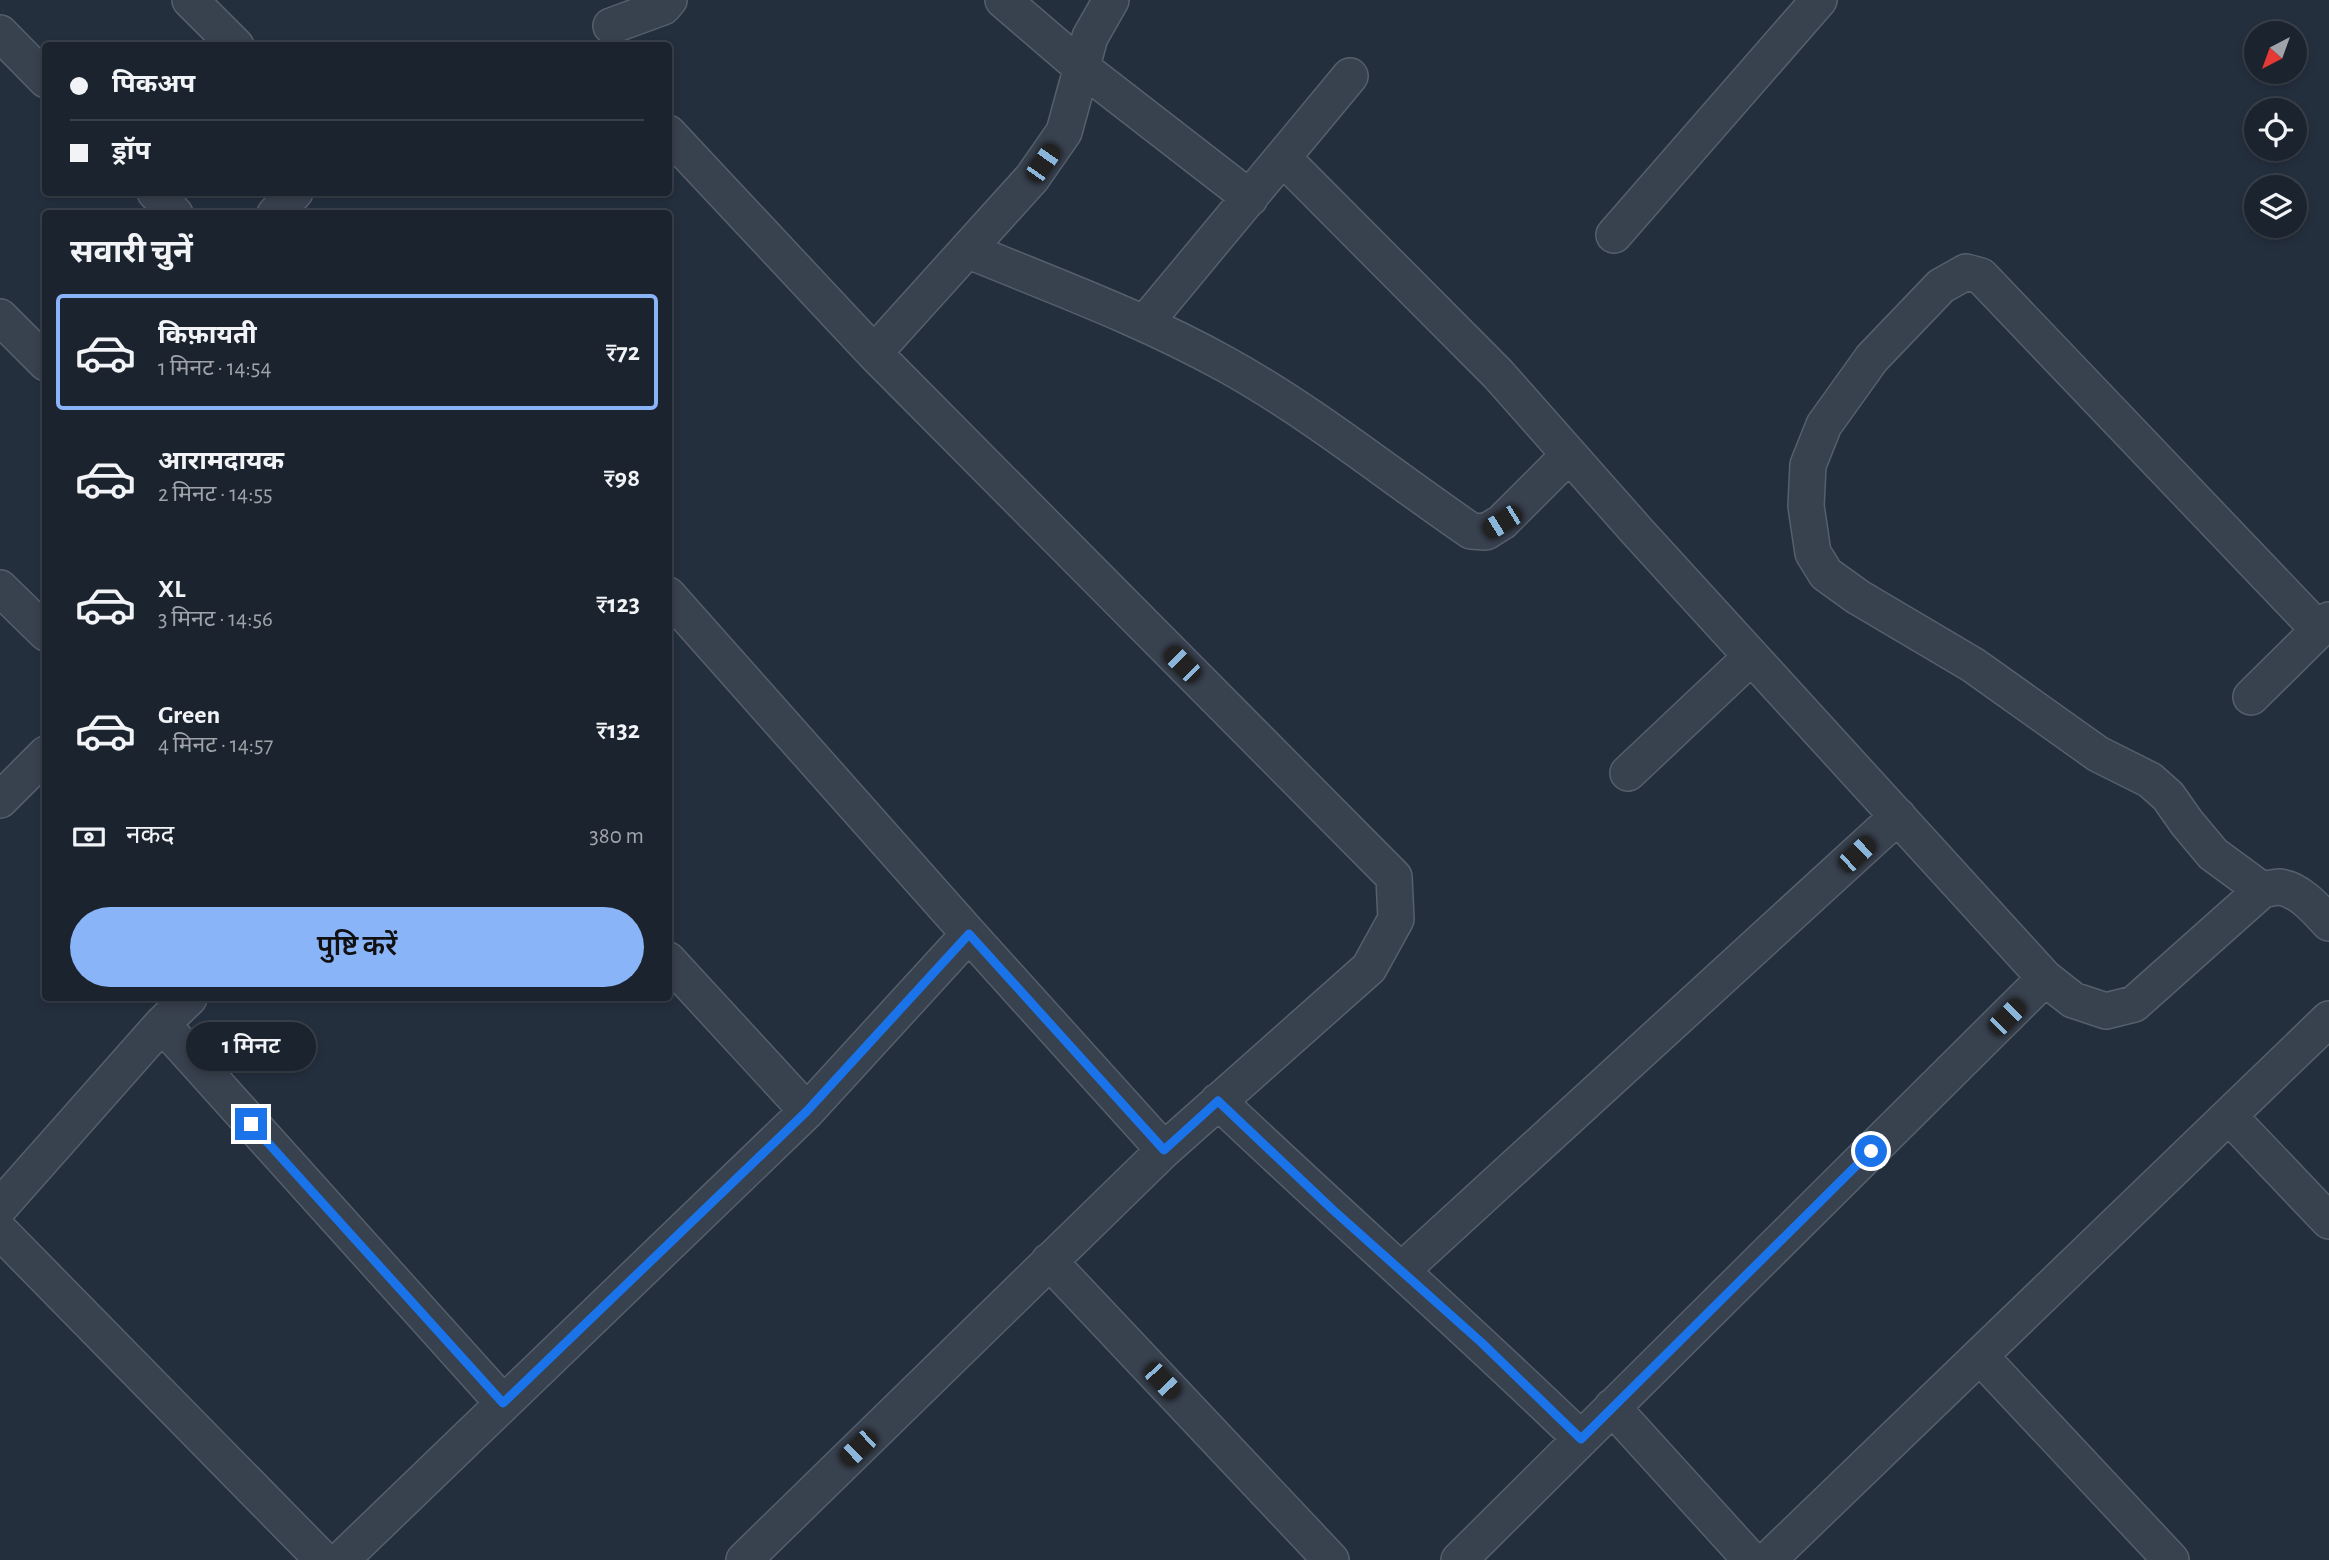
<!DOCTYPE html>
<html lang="hi">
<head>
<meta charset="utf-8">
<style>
	:root { --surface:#1b232e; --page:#282f3a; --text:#f1f3f6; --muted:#a0a4aa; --line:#39404a; --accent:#8ab4f8 }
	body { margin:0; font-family:"Alegreya Sans","Noto Sans Devanagari",sans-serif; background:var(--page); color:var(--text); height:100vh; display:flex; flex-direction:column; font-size:26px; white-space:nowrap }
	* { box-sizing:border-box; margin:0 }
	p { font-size:23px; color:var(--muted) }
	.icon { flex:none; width:38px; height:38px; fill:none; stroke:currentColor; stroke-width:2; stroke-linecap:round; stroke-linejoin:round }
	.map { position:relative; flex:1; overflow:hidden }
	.sheet { position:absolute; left:42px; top:210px; width:630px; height:791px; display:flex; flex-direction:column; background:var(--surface); border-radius:7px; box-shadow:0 4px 10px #0003,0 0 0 2px var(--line) }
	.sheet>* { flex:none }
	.banner { position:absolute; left:42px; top:42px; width:630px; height:154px; border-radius:7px; box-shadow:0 4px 10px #0003,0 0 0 2px var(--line); display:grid; align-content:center; height:154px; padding:0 28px; background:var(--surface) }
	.needle { width:46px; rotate:221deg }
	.buttons { position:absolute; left:2244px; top:21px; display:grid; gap:14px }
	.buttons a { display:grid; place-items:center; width:63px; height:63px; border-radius:50%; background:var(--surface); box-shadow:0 4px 10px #0003,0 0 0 2px var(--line); font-size:35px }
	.end { position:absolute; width:32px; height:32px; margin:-16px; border:9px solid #1a73e8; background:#fff; box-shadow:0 0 0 4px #fff }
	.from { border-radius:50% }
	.bubble { position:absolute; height:49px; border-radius:24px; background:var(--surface); box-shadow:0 4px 10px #0003,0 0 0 2px var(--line); font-size:23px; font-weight:600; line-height:49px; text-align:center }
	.car { position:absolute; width:21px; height:42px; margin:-21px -10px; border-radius:9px; box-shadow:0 0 5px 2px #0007; background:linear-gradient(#222 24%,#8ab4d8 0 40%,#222 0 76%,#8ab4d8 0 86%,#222 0) }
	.banner b { display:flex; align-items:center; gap:24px; height:66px; font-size:26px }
	.banner b+b { border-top:2px solid var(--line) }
	.banner i { width:18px; height:18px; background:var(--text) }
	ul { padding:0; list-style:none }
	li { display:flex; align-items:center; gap:21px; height:116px; margin:0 14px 10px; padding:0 14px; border:4px solid transparent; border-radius:7px }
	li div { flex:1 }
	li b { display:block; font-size:26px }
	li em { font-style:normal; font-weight:600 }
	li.active { border-color:var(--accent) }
	li>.icon { width:63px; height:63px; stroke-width:1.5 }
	h2 { padding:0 28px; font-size:32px; line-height:84px }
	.pay { display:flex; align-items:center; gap:18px; height:77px; padding:0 28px; font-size:26px }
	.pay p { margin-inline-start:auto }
	.primary-button { display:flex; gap:14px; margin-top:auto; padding:14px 28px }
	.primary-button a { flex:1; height:80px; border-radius:42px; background:var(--accent); color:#111; font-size:28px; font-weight:600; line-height:80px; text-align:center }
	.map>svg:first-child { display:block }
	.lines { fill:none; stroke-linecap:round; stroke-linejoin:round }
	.minor-casing { stroke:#565f6c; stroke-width:38 }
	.minor { stroke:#38414e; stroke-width:35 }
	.route { stroke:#1a73e8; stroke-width:9 }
</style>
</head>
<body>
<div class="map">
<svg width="2329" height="1560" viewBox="0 0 2329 1560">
	<rect width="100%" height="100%" fill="#242f3e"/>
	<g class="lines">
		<defs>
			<path id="minor" d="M 190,0 L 236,46
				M 1003,0 L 1081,67 L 1250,198
				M 611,26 L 663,7 L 669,0
				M 0,33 L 46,80
				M 668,133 L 874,353 L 1394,877 L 1396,919 L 1369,968 L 1164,1150 L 744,1560
				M 1283,158 L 1498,374 L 1636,530 L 2045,978 L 2073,1000 L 2106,1011 L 2134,1004 L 2262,890 C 2267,889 2274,887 2279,887 C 2299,889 2316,909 2329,923
				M 155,192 L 175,214
				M 275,214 L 295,192
				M 1614,235 L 1819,0
				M 967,250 C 1054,286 1142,318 1225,364 C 1312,412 1389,475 1471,531 L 1486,532 L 1502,522 L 1569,455
				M 0,317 L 46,363
				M 1145,323 L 1350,76
				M 874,353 L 1032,178 L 1064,132 L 1090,37 L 1111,0
				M 0,588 L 46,633
				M 668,595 L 969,934 L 1164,1150
				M 2251,697 L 2329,620
				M 1628,773 L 1751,657
				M 0,800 L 46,754
				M 2262,890 L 2213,854 L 2187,823 L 2168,796 L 2150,780 L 2098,754 L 1973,665 L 1858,597 L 1826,574 L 1813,553 L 1806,506 L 1808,465 L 1824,425 L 1872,358 L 1941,286 L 1966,272 L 1981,276 L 2319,630
				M 668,960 L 807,1111
				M 162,1024 L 503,1403
				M 1218,1101 C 1338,1215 1462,1324 1581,1439
				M 2229,1116 L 2329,1221
				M 0,1207 L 162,1024 L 189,998
				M 0,1231 L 323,1560
				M 1049,1261 L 1331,1560
				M 1401,1271 L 1898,816
				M 1980,1356 L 2171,1560
				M 1612,1407 L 1751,1560
				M 341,1560 L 807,1111 L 969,934
				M 1459,1560 L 2045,978
				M 1768,1560 L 2329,1019"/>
		</defs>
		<!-- minor casing -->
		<use href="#minor" class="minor-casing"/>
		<!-- minor -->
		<use href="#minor" class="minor"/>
	</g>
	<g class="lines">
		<!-- route -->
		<path class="route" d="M 251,1124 L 503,1403 L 807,1111 L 969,934 L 1164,1150 L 1218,1101 L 1333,1210 L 1482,1343 L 1581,1439 L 1871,1151"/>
	</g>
</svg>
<div class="buttons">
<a><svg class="needle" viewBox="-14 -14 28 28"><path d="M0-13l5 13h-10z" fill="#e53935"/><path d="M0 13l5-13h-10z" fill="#a0a4aa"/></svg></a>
<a><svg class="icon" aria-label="locate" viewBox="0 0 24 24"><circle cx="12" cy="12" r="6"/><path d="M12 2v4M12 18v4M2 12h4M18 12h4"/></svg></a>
<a><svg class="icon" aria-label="layers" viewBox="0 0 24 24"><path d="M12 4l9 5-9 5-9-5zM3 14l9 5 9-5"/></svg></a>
</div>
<i class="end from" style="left:1871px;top:1151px"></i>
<i class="end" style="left:251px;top:1124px"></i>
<div class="bubble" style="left:186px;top:1022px;width:130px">1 मिनट</div>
<i class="car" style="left:1043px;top:163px;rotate:35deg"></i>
<i class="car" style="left:1502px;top:522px;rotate:238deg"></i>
<i class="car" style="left:1182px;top:664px;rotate:315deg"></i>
<i class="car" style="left:1857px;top:854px;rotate:47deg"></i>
<i class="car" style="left:2007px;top:1017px;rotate:45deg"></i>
<i class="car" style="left:1162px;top:1381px;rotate:137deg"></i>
<i class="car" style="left:858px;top:1448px;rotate:226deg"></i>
<div class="banner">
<b><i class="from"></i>पिकअप</b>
<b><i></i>ड्रॉप</b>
</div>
<section class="sheet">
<h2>सवारी चुनें</h2>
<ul>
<li class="active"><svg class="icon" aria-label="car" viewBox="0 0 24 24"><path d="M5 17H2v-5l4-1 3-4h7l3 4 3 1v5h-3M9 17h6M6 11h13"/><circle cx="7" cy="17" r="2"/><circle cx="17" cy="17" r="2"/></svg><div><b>किफ़ायती</b><p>1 मिनट · 14:54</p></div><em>₹72</em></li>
<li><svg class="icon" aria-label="car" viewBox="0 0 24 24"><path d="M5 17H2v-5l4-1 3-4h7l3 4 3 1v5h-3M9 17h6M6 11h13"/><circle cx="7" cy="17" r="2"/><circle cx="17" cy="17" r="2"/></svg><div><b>आरामदायक</b><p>2 मिनट · 14:55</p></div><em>₹98</em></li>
<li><svg class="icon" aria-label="car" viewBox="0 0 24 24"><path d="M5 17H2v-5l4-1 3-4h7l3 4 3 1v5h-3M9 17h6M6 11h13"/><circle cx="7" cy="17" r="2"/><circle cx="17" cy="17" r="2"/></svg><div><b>XL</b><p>3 मिनट · 14:56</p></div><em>₹123</em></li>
<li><svg class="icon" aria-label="car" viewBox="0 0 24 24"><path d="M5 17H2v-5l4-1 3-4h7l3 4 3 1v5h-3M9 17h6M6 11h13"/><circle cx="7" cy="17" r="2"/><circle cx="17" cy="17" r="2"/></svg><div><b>Green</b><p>4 मिनट · 14:57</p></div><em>₹132</em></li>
</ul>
<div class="pay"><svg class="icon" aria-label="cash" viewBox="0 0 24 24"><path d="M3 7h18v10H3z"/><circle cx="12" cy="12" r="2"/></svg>नकद<p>380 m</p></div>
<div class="primary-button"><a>पुष्टि करें</a></div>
</section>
</div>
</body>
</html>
